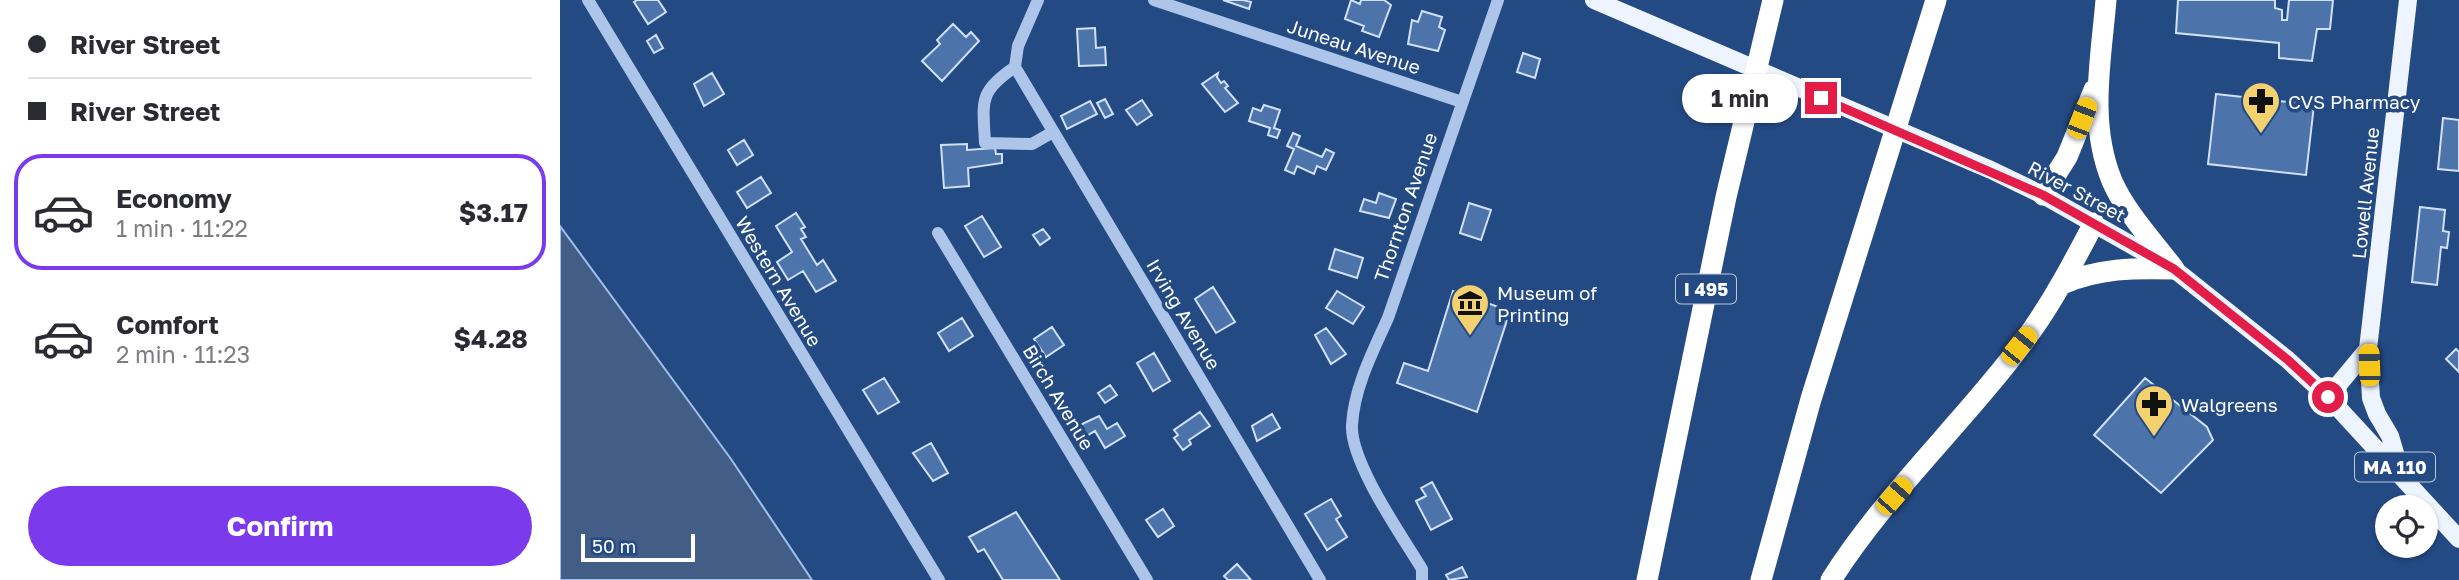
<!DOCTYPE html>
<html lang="en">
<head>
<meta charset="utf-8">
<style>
	:root { --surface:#fff; --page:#f7f7f7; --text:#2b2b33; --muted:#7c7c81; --line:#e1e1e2; --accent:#7c3aed }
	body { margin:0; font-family:"Golos Text",sans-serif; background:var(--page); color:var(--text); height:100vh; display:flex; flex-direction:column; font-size:26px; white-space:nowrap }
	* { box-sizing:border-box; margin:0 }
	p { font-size:23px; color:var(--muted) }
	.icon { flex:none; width:38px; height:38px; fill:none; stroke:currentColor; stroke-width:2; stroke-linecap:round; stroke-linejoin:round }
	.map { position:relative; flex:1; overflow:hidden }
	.sheet { display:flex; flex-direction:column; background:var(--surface); width:560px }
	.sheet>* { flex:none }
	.banner { display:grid; align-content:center; height:154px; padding:0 28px; background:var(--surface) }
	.controls { position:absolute; left:1815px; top:495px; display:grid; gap:14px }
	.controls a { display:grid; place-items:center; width:63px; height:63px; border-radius:50%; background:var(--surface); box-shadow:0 2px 5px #0004; font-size:35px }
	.scale { position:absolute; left:21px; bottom:18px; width:114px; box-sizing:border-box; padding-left:7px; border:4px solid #fff; border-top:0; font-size:19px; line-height:24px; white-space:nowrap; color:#fff; -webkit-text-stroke:5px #244a84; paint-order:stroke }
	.end { position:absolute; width:32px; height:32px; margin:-16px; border:9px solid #e11d48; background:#fff; box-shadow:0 0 0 4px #fff }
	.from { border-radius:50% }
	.bubble { position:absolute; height:49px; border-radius:24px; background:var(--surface); box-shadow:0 2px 5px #0004; font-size:23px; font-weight:700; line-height:49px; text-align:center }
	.car { position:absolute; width:21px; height:42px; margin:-21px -10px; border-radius:9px; box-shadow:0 0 5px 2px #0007; background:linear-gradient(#f5c518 24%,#345 0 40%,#f5c518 0 76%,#345 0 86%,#f5c518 0) }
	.banner b { display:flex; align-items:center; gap:24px; height:66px; font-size:26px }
	.banner b+b { border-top:2px solid var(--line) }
	.banner i { width:18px; height:18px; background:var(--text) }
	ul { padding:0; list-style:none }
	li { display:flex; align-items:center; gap:21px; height:116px; margin:0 14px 10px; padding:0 14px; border:4px solid transparent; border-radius:28px }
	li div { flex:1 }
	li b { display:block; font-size:26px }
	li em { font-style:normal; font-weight:700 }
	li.current { border-color:var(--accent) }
	li>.icon { width:63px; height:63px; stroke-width:1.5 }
	.primary-button { display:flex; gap:14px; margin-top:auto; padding:14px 28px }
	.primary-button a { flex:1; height:80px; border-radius:42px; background:var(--accent); color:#fff; font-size:28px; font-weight:700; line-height:80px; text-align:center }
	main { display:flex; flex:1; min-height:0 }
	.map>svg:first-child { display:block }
	.water { fill:#425e87; stroke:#a0c0e9; stroke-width:2 }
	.building { fill:#4c74ab; stroke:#d0e0f6; stroke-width:2 }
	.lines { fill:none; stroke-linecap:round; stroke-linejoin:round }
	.minor { stroke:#acc5e8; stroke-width:12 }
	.major { stroke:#eef4fe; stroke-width:18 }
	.highway { stroke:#fff; stroke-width:21 }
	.route { stroke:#e11d48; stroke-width:9 }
	.labels { text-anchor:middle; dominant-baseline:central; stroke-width:7; stroke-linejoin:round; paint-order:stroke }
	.shield { fill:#244a84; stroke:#bdc9da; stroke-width:2 }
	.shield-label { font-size:18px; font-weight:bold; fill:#fff }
	.street-label { font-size:19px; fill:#fff; stroke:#244a84 }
	.poi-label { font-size:19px; fill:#fff; stroke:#244a84; text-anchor:start }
</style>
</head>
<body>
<main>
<section class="sheet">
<div class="banner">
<b><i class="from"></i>River Street</b>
<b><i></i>River Street</b>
</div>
<ul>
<li class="current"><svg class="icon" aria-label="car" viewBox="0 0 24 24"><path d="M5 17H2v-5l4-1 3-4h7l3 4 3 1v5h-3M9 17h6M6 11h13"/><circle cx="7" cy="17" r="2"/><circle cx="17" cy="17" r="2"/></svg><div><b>Economy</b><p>1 min · 11:22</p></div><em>$3.17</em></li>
<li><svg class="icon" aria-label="car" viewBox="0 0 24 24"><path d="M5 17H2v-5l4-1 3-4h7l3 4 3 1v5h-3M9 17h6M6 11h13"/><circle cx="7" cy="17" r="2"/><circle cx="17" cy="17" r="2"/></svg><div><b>Comfort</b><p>2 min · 11:23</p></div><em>$4.28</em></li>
</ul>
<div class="primary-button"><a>Confirm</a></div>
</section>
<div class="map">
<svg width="1899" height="580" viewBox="0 0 1899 580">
	<rect width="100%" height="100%" fill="#244a84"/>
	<!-- water -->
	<path class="water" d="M 0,226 L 171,459 L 252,580 L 0,580 Z"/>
	<!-- building -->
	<path class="building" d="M 77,0 L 98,0 L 106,12 L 88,24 L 74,2 Z
		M 663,0 L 683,0 L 691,2 L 689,9 Z
		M 791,0 L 800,4 L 801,0 L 824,0 L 831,5 L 819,37 L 802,31 L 804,26 L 785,19 Z
		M 1618,0 L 1715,0 L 1715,8 L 1722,10 L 1722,20 L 1727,20 L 1729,0 L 1773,0 L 1770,29 L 1757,29 L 1752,61 L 1719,58 L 1719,43 L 1616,33 Z
		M 862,11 L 882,17 L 879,27 L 885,30 L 878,51 L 848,44 L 852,20 L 858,22 Z
		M 393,24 L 406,37 L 411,32 L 419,41 L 382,81 L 362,61 L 380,44 L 377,40 Z
		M 535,28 L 536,48 L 545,47 L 546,65 L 519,66 L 517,29 Z
		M 96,35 L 103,48 L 94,53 L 87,41 Z
		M 963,53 L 980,59 L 975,78 L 957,72 Z
		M 152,73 L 164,94 L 144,106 L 134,84 Z
		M 658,73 L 657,77 L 661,83 L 664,81 L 668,86 L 665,88 L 678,103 L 665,112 L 642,84 Z
		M 1656,94 L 1754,105 L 1746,175 L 1648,164 Z
		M 545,99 L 553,114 L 545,118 L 537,103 Z
		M 582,100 L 592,115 L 577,125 L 566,110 Z
		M 530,101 L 537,114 L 507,129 L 501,116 Z
		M 704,105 L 720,110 L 714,128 L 720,130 L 717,138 L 708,135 L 710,128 L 689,121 L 693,108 L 701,111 Z
		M 1883,118 L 1899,120 L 1899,171 L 1878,169 Z
		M 733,133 L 740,136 L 736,146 L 762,157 L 766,149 L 774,153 L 766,170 L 757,166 L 754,174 L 737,166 L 734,174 L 725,170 L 734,149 L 727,146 Z
		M 184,140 L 193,155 L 177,165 L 168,150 Z
		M 407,144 L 407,150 L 435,148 L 436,154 L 442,154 L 442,163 L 408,168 L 409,186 L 384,188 L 381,145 Z
		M 201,177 L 211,193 L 187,208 L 177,192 Z
		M 819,193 L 836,199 L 829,218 L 800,211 L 804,199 L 816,203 Z
		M 909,203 L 931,210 L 921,240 L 900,233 Z
		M 1860,207 L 1885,210 L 1883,231 L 1889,232 L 1887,248 L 1881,247 L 1877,285 L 1852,282 Z
		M 236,213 L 245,227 L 241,229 L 246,237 L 241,239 L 257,265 L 263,260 L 276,281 L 256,292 L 243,271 L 228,280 L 217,262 L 232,252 L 216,226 Z
		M 422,216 L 441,247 L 424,257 L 405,226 Z
		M 483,229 L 490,238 L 480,245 L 473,235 Z
		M 775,249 L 803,258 L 797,278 L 769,269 Z
		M 653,287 L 675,322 L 656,333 L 635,299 Z
		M 777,291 L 804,307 L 793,324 L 766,308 Z
		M 893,291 L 950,311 L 917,412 L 837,383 L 844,363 L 868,371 Z
		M 402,318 L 413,336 L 389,351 L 378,333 Z
		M 492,327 L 504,345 L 486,357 L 474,339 Z
		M 766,328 L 786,354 L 771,364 L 755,335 Z
		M 1896,349 L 1899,352 L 1899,372 L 1886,359 Z
		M 594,353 L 610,381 L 593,391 L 577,363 Z
		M 324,378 L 339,402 L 318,414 L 303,390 Z
		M 1585,378 L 1647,427 L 1653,440 L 1601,493 L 1534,435 Z
		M 550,385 L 557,395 L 545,403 L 538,393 Z
		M 640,412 L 650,426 L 629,440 L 631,444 L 623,450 L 614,438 L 618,435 L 614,430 Z
		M 712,414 L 720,428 L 697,441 L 692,426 Z
		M 539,416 L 547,429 L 557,423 L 565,436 L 545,448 L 535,431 L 525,437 L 518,426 Z
		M 371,443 L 388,473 L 373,481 L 353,453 Z
		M 872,482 L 892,519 L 871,530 L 856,501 L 866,496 L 861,488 Z
		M 771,499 L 781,516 L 776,519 L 787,537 L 767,550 L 745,514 Z
		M 603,509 L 614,526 L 598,537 L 586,520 Z
		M 456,512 L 500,580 L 443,580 L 424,549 L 418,552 L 409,537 Z
		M 677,564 L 691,580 L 668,580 L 664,576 Z
		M 902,567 L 907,577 L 889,580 L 886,575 Z"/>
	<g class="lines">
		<!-- minor -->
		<path class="minor" d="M 28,0 L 379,580
			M 478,0 L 458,46 L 455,67 L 760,580
			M 594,0 L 902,102
			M 455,67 C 418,92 423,101 425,143 L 472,144 L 493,132
			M 378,233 L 587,580
			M 862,580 L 862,569 C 842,536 790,462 792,425 C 794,388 813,351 828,318 L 938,0"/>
		<!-- major -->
		<path class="major" d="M 1034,0 L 1431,170 L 1483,195 L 1614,269 L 1728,360 L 1768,397 L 1899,539
			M 1768,397 L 1808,349
			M 1840,470 L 1830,436 L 1817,414 L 1811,398 L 1808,349 L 1848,0"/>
		<!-- highway -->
		<path class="highway" d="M 1546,0 C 1541,60 1528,123 1552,181 C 1566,213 1593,241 1614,269
			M 1483,195 L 1507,157 L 1534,90
			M 1502,284 C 1540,268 1573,268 1614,269
			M 1087,580 L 1166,197 L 1213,0
			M 1201,580 L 1251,399 L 1376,0
			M 1271,580 C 1328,490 1410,417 1472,330 C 1496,296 1515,259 1534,223"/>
	</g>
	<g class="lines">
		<!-- route -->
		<path class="route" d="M 1261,98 L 1483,195 L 1614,269 L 1728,360 L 1768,397"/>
	</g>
	<!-- icons -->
	<defs>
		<symbol id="pharmacy-pin" viewBox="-11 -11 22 30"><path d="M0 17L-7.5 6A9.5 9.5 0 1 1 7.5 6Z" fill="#f3d16f" stroke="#244a84"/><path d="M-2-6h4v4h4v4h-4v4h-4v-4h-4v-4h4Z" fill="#111"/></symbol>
		<symbol id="museum-pin" viewBox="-11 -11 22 30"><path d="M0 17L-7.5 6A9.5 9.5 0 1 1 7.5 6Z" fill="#f3d16f" stroke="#244a84"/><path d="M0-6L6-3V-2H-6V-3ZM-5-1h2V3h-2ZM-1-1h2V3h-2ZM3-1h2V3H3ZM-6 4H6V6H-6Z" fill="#111"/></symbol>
	</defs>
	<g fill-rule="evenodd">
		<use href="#pharmacy-pin" x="1679" y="79" width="44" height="60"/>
		<use href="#museum-pin" x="888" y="281" width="44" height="60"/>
		<use href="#pharmacy-pin" x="1572" y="382" width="44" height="60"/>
	</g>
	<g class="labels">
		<!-- shield labels -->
		<g class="shield">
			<rect x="1116" y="274.5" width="60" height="29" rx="5"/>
			<rect x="1795" y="452.5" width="80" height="29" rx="5"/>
		</g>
		<g class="shield-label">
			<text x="1146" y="289">I 495</text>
			<text x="1835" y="467">MA 110</text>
		</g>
		<!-- street labels -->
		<g class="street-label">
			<text transform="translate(794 46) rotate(18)">Juneau Avenue</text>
			<text transform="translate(1517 191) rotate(28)">River Street</text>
			<text transform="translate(1805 193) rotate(-84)">Lowell Avenue</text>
			<text transform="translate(845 207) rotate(-71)">Thornton Avenue</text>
			<text transform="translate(219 281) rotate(59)">Western Avenue</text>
			<text transform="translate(624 314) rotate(59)">Irving Avenue</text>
			<text transform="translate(499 397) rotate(59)">Birch Avenue</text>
		</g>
		<!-- poi labels -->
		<g class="poi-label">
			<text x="1728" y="101">CVS Pharmacy</text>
			<text x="937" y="292">Museum of<tspan x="937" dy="22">Printing</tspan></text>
			<text x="1621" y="404">Walgreens</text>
		</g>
	</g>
</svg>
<div class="controls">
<a><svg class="icon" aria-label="locate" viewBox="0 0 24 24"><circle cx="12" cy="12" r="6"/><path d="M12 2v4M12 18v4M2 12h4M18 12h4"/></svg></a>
</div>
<div class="scale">50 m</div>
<i class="end from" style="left:1768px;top:397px"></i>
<i class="end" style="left:1261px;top:98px"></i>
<div class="bubble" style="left:1122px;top:74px;width:116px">1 min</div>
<i class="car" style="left:1522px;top:118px;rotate:21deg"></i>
<i class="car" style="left:1459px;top:346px;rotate:39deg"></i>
<i class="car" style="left:1809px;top:365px;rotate:358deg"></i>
<i class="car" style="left:1334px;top:496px;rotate:41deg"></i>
</div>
</main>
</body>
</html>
